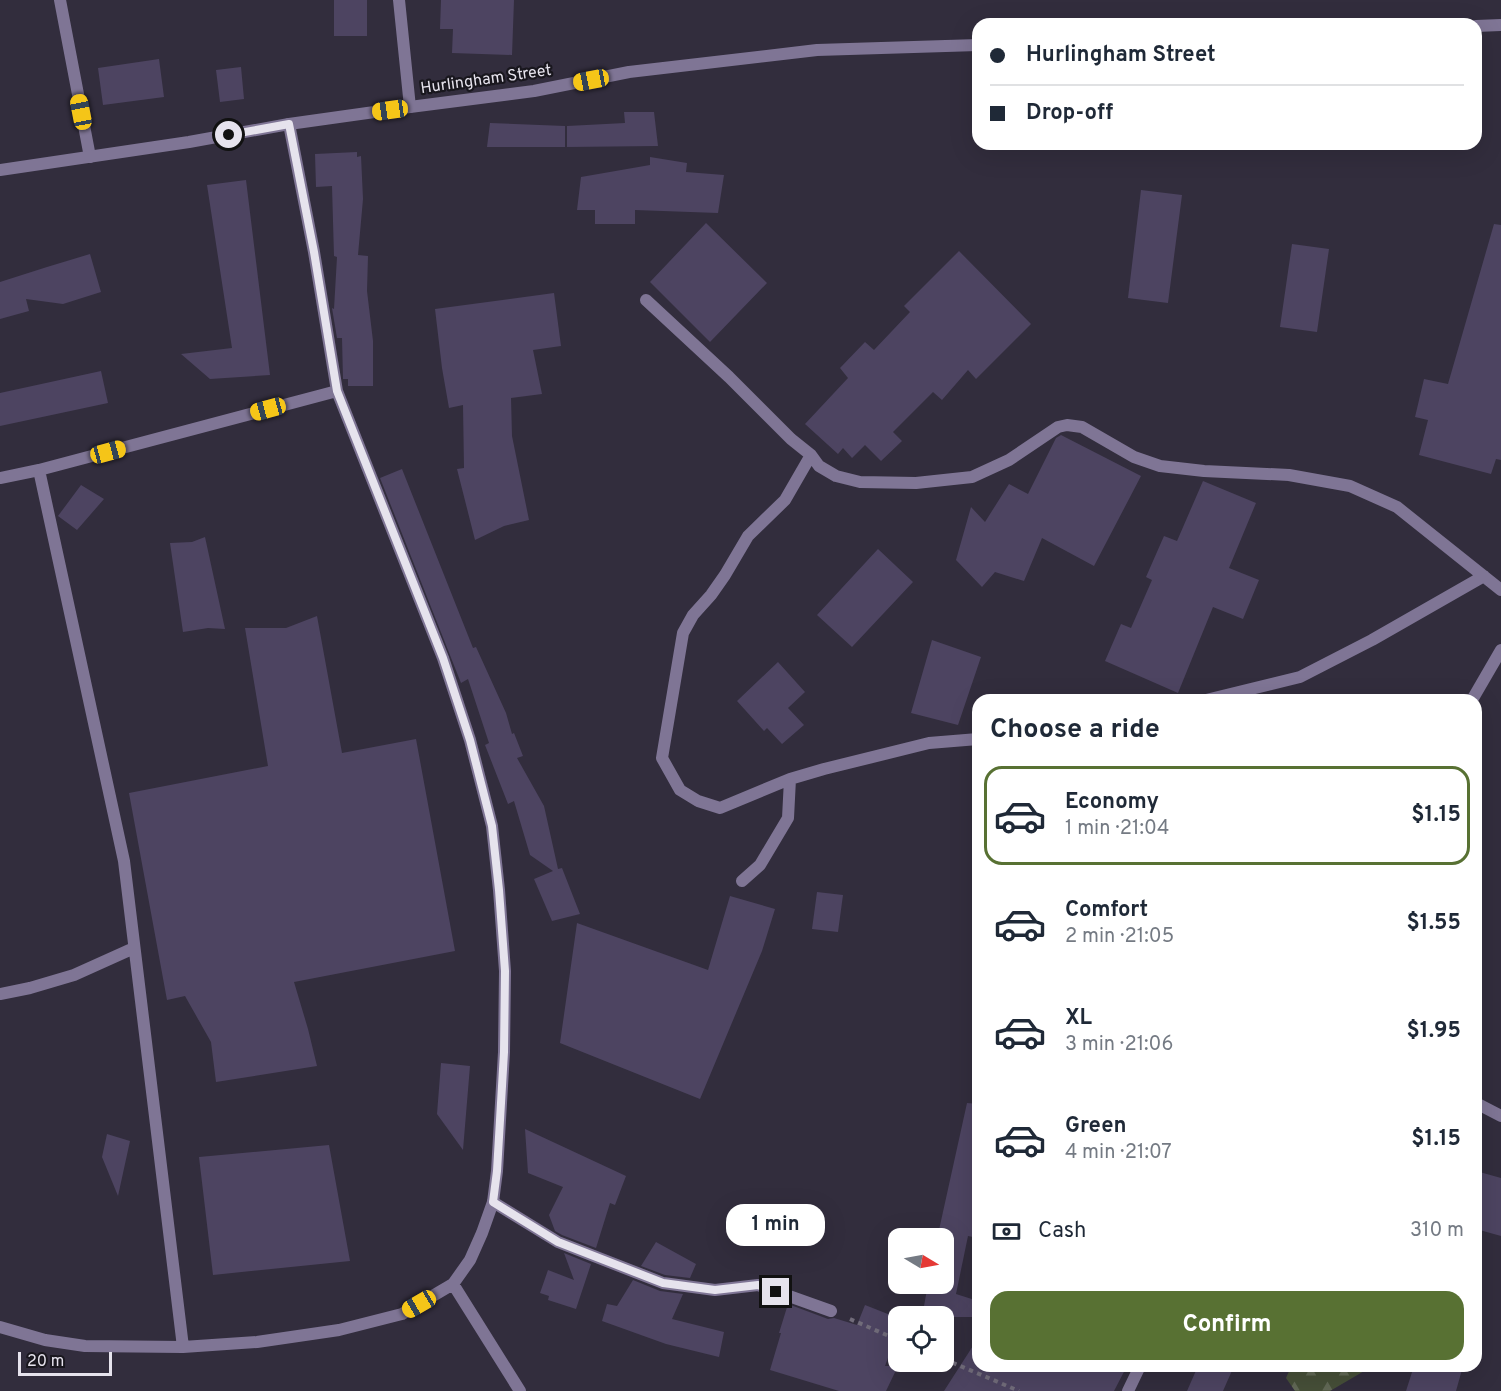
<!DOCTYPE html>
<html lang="en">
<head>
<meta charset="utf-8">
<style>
	:root { --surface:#fff; --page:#f2f2f3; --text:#1f2937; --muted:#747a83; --line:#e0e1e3; --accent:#587133 }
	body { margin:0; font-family:Overpass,sans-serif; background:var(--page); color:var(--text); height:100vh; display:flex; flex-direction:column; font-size:22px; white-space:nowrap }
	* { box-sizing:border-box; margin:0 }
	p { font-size:20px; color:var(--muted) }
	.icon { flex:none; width:33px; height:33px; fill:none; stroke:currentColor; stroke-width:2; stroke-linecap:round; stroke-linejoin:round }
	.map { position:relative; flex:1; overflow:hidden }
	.drawer { position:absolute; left:972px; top:694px; width:510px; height:678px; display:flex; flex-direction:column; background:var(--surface); border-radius:18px; box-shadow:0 6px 24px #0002 }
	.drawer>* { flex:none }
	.guide { position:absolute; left:972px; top:18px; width:510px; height:132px; border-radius:18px; box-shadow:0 6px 24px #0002; display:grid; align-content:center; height:132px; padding:0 18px; background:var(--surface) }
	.needle { width:39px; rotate:100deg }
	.controls { position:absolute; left:888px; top:1228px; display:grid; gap:12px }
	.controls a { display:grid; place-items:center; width:66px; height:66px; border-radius:12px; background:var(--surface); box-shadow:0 6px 24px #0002; font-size:30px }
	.scale { position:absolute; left:18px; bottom:15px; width:94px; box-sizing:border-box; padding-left:6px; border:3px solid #e6e3ed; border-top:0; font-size:16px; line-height:21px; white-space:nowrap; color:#e6e3ed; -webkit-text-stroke:4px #19171e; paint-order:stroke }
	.end { position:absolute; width:27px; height:27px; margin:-14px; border:8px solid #e6e3ed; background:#111; box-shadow:0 0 0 3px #111 }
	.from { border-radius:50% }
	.bubble { position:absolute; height:42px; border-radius:18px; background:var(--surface); box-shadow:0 6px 24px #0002; font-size:20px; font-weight:700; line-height:42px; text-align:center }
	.car { position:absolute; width:18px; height:36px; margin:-18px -9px; border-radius:8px; box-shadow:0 0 4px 2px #0007; background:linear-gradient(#f5c518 24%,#345 0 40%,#f5c518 0 76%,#345 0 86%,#f5c518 0) }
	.guide b { display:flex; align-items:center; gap:21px; height:57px; font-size:22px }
	.guide b+b { border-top:2px solid var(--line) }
	.guide i { width:15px; height:15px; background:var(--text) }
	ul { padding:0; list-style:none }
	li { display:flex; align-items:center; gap:18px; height:99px; margin:0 12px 9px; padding:0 6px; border:3px solid transparent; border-radius:18px }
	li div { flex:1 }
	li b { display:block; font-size:22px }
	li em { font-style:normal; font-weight:700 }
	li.on { border-color:var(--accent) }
	li>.icon { width:54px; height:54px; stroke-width:1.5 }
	h2 { padding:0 18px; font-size:27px; line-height:72px }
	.pay { display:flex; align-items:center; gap:15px; height:66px; padding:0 18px; font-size:22px }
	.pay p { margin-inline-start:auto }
	.primary-button { display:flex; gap:12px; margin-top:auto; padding:12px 18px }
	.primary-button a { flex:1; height:69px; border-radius:18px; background:var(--accent); color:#fff; font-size:24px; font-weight:700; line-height:69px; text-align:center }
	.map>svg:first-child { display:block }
	.forest { fill:url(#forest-firs) }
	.building { fill:#4d4461 }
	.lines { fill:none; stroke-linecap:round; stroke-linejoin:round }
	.path { stroke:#716c7a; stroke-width:4; stroke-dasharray:4.5 4.5; stroke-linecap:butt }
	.service { stroke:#7f7595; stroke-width:12 }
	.minor { stroke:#7f7595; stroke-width:12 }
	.tertiary { stroke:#7f7595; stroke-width:12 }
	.route { stroke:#e6e3ed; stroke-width:8 }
	.labels { text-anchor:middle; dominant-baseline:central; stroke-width:4.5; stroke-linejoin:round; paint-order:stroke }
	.street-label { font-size:16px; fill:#e6e3ed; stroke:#19171e }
</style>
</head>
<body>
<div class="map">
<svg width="1501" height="1391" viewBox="0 0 1501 1391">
	<defs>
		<pattern id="forest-firs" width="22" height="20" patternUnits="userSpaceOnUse" patternTransform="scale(1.5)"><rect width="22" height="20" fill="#464f38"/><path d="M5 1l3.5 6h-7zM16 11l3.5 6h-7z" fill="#616855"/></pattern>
	</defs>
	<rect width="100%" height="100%" fill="#322d3d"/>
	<!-- forest -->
	<path class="forest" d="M 1291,1367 L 1291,1366 L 1371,1367 L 1330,1391 L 1295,1391 L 1286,1378 Z"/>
	<!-- building -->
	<path class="building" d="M 334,0 L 367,0 L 367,36 L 334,36 Z
		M 441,0 L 514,0 L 512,55 L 452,53 L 453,29 L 440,29 Z
		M 159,59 L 164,97 L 103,105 L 98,68 Z
		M 241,67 L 244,99 L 220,102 L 216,70 Z
		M 624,112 L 654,112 L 658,146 L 567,147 L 567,126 L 625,123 Z
		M 490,123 L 565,126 L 565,147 L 487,147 Z
		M 357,152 L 357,157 L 361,156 L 363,199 L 358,255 L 368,256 L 367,291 L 373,341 L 373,386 L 348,386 L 348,379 L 343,379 L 342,338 L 337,338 L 332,308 L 334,309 L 337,257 L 334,256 L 332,186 L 316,187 L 315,154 Z
		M 650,157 L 687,163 L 686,172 L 724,175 L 718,213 L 635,210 L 635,224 L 595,224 L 595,210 L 577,210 L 581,177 L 650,165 Z
		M 246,180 L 270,375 L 210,379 L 181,354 L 232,348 L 207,185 Z
		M 1141,190 L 1182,195 L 1168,303 L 1128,298 Z
		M 706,223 L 767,283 L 710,342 L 650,282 Z
		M 1494,224 L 1501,225 L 1501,460 L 1496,459 L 1491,474 L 1419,455 L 1428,420 L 1415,417 L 1424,379 L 1448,384 Z
		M 1292,244 L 1329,249 L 1317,332 L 1280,327 Z
		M 959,251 L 1031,324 L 976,379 L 968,370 L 942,400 L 933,392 L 893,432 L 902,441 L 881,461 L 865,445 L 852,458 L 843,448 L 838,454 L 805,424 L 848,378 L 840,368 L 865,342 L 874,350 L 910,312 L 904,306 Z
		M 90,254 L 101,292 L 63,304 L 26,299 L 29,311 L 0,319 L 0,282 L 47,267 Z
		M 554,293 L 561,346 L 533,350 L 542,394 L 511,398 L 512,436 L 529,520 L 504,526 L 475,540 L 457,469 L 464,468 L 463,405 L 449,408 L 442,368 L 435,309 Z
		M 101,371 L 108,403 L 0,426 L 0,393 Z
		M 1061,435 L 1141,476 L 1094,566 L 1042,538 L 1024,581 L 995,572 L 982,587 L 956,560 L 971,507 L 985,522 L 1009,484 L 1028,494 L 1056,438 Z
		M 402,469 L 473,648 L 476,647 L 506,713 L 512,734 L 514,733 L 523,756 L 517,758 L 544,806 L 558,869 L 562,868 L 580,914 L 552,921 L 534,879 L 553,871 L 530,855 L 514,801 L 508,804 L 485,745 L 489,743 L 468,679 L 461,683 L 380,478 Z
		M 1203,481 L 1256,503 L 1229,568 L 1259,580 L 1243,619 L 1213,607 L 1178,693 L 1105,661 L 1121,624 L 1131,628 L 1152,580 L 1146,577 L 1164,536 L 1177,541 Z
		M 81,485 L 104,499 L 77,530 L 58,516 Z
		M 205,537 L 225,629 L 208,628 L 183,632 L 170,543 L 192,542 Z
		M 878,549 L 913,582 L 852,647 L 817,615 Z
		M 317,616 L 342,753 L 416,739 L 455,951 L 294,982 L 308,1029 L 317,1066 L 216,1082 L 211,1042 L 185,996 L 167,1000 L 129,793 L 268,766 L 245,628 L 286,628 Z
		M 932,640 L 981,657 L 958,725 L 911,713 Z
		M 778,662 L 805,692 L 788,708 L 804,725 L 782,744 L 767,728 L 764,731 L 737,701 Z
		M 817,892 L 843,895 L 838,932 L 812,929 Z
		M 730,896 L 775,909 L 762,951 L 700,1099 L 560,1043 L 577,923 L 708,970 Z
		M 441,1063 L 470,1066 L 463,1150 L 437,1114 Z
		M 967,1103 L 978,1104 L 978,1207 L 973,1237 L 968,1236 L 956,1294 L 978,1301 L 978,1317 L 922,1317 L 928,1284 L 944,1284 L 944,1239 L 937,1239 Z
		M 525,1129 L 626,1176 L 615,1205 L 610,1203 L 596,1248 L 562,1235 L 555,1231 L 549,1215 L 563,1187 L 528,1173 Z
		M 107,1134 L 130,1141 L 118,1196 L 102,1157 Z
		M 329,1145 L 350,1261 L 213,1275 L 199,1157 Z
		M 1476,1171 L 1501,1178 L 1501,1236 L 1476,1229 Z
		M 656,1242 L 696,1264 L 690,1278 L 665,1275 L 641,1266 Z
		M 564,1253 L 591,1264 L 576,1309 L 548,1300 L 549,1296 L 540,1293 L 548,1270 L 574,1280 Z
		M 633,1280 L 660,1291 L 683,1294 L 672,1319 L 724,1332 L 719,1357 L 666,1344 L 602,1321 L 607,1304 L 617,1306 Z
		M 788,1304 L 828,1319 L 834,1318 L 857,1325 L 865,1305 L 898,1318 L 898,1331 L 885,1366 L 898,1366 L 886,1391 L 839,1391 L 770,1370 L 781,1333 L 779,1333 Z
		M 978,1338 L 978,1366 L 1127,1366 L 1114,1391 L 944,1391 Z
		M 1198,1366 L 1234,1366 L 1223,1391 L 1187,1391 Z
		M 1414,1366 L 1463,1366 L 1456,1391 L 1406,1391 Z"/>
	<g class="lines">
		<!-- path -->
		<path class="path" d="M 850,1319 L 898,1340
			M 944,1359 L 1019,1391"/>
		<!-- service -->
		<path class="service" d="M 493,1202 L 558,1242 L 663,1283 L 715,1290 L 758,1285 L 831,1311"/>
		<!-- minor -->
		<path class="minor" d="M 60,0 L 90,157
			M 399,0 L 410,107
			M 646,300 L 729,377 L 791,439 L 811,455 L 819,466 L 836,476 L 860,482 L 916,483 L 972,477 L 1009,460 L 1058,427 L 1067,425 L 1082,427 L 1134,457 L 1160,466 L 1204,471 L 1289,475 L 1350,486 L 1397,507 L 1501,590
			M 811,455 L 785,500 L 748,536 L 725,575 L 711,595 L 693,615 L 683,633 L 662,758 L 680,790 L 698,801 L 720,808 L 790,779 L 824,769 L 929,743 L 978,739
			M 39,470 L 124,861 L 183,1347
			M 0,478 L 39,470 L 337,391
			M 1206,700 L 1300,677 L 1372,640 L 1484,576
			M 742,881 L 760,865 L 788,818 L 790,779
			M 0,994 L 30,988 L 74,975 L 134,948
			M 1476,1103 L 1501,1116
			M 453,1284 L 520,1391
			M 0,1327 L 45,1340 L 85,1346 L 183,1347 L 257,1342 L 339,1330 L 402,1314 L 453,1284 L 470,1260 L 482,1233 L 493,1202 L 497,1171 L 504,1052 L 505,971 L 499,890 L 492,826 L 470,740 L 443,658 L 337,391 L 314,252 L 289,124"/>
		<!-- tertiary -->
		<path class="tertiary" d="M 1476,26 L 1501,25
			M 0,170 L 189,142 L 289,124 L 410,107 L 534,91 L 629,72 L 817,50 L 978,45
			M 1472,700 L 1501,650
			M 1128,1391 L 1140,1366"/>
	</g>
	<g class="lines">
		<!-- route -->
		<path class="route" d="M 229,135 L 289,124 L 314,252 L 337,391 L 443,658 L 470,740 L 492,826 L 499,890 L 505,971 L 504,1052 L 497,1171 L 493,1202 L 558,1242 L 663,1283 L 715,1290 L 758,1285 L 776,1292"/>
	</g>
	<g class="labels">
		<!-- street labels -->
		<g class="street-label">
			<text transform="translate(486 80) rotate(-8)">Hurlingham Street</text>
		</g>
	</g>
</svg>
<div class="controls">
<a><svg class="needle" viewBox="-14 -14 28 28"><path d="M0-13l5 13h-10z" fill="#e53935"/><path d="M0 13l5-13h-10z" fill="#747a83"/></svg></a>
<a><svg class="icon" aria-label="locate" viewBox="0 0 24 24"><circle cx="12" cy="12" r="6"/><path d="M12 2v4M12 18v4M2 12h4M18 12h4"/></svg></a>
</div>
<div class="scale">20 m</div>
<i class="end from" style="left:229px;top:135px"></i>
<i class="end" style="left:776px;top:1292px"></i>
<div class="bubble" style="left:726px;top:1204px;width:99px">1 min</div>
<i class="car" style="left:591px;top:80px;rotate:259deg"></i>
<i class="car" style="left:390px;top:110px;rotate:262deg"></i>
<i class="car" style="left:81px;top:112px;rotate:349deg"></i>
<i class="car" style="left:268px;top:409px;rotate:255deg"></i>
<i class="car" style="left:108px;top:452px;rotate:75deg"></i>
<i class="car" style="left:419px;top:1304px;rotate:240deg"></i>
<div class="guide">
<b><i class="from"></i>Hurlingham Street</b>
<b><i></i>Drop-off</b>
</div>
<section class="drawer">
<h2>Choose a ride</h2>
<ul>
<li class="on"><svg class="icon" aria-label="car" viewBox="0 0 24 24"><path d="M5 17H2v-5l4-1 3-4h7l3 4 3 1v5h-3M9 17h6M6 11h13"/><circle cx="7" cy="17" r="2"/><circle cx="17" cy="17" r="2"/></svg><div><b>Economy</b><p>1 min · 21:04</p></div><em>$1.15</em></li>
<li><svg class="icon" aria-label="car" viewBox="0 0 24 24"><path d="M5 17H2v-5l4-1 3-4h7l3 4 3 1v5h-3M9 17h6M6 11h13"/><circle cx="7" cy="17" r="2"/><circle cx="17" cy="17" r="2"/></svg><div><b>Comfort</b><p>2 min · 21:05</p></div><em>$1.55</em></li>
<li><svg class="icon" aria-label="car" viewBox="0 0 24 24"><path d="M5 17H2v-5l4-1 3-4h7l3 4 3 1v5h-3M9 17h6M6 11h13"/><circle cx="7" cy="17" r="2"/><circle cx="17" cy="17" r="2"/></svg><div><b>XL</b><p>3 min · 21:06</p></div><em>$1.95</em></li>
<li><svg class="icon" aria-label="car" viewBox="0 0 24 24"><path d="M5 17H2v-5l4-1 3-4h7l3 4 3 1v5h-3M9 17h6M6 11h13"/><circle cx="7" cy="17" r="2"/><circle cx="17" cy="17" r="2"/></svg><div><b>Green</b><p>4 min · 21:07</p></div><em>$1.15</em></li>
</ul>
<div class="pay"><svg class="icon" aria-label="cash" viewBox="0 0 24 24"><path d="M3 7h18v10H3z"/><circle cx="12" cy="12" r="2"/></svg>Cash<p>310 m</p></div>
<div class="primary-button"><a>Confirm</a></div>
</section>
</div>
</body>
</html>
